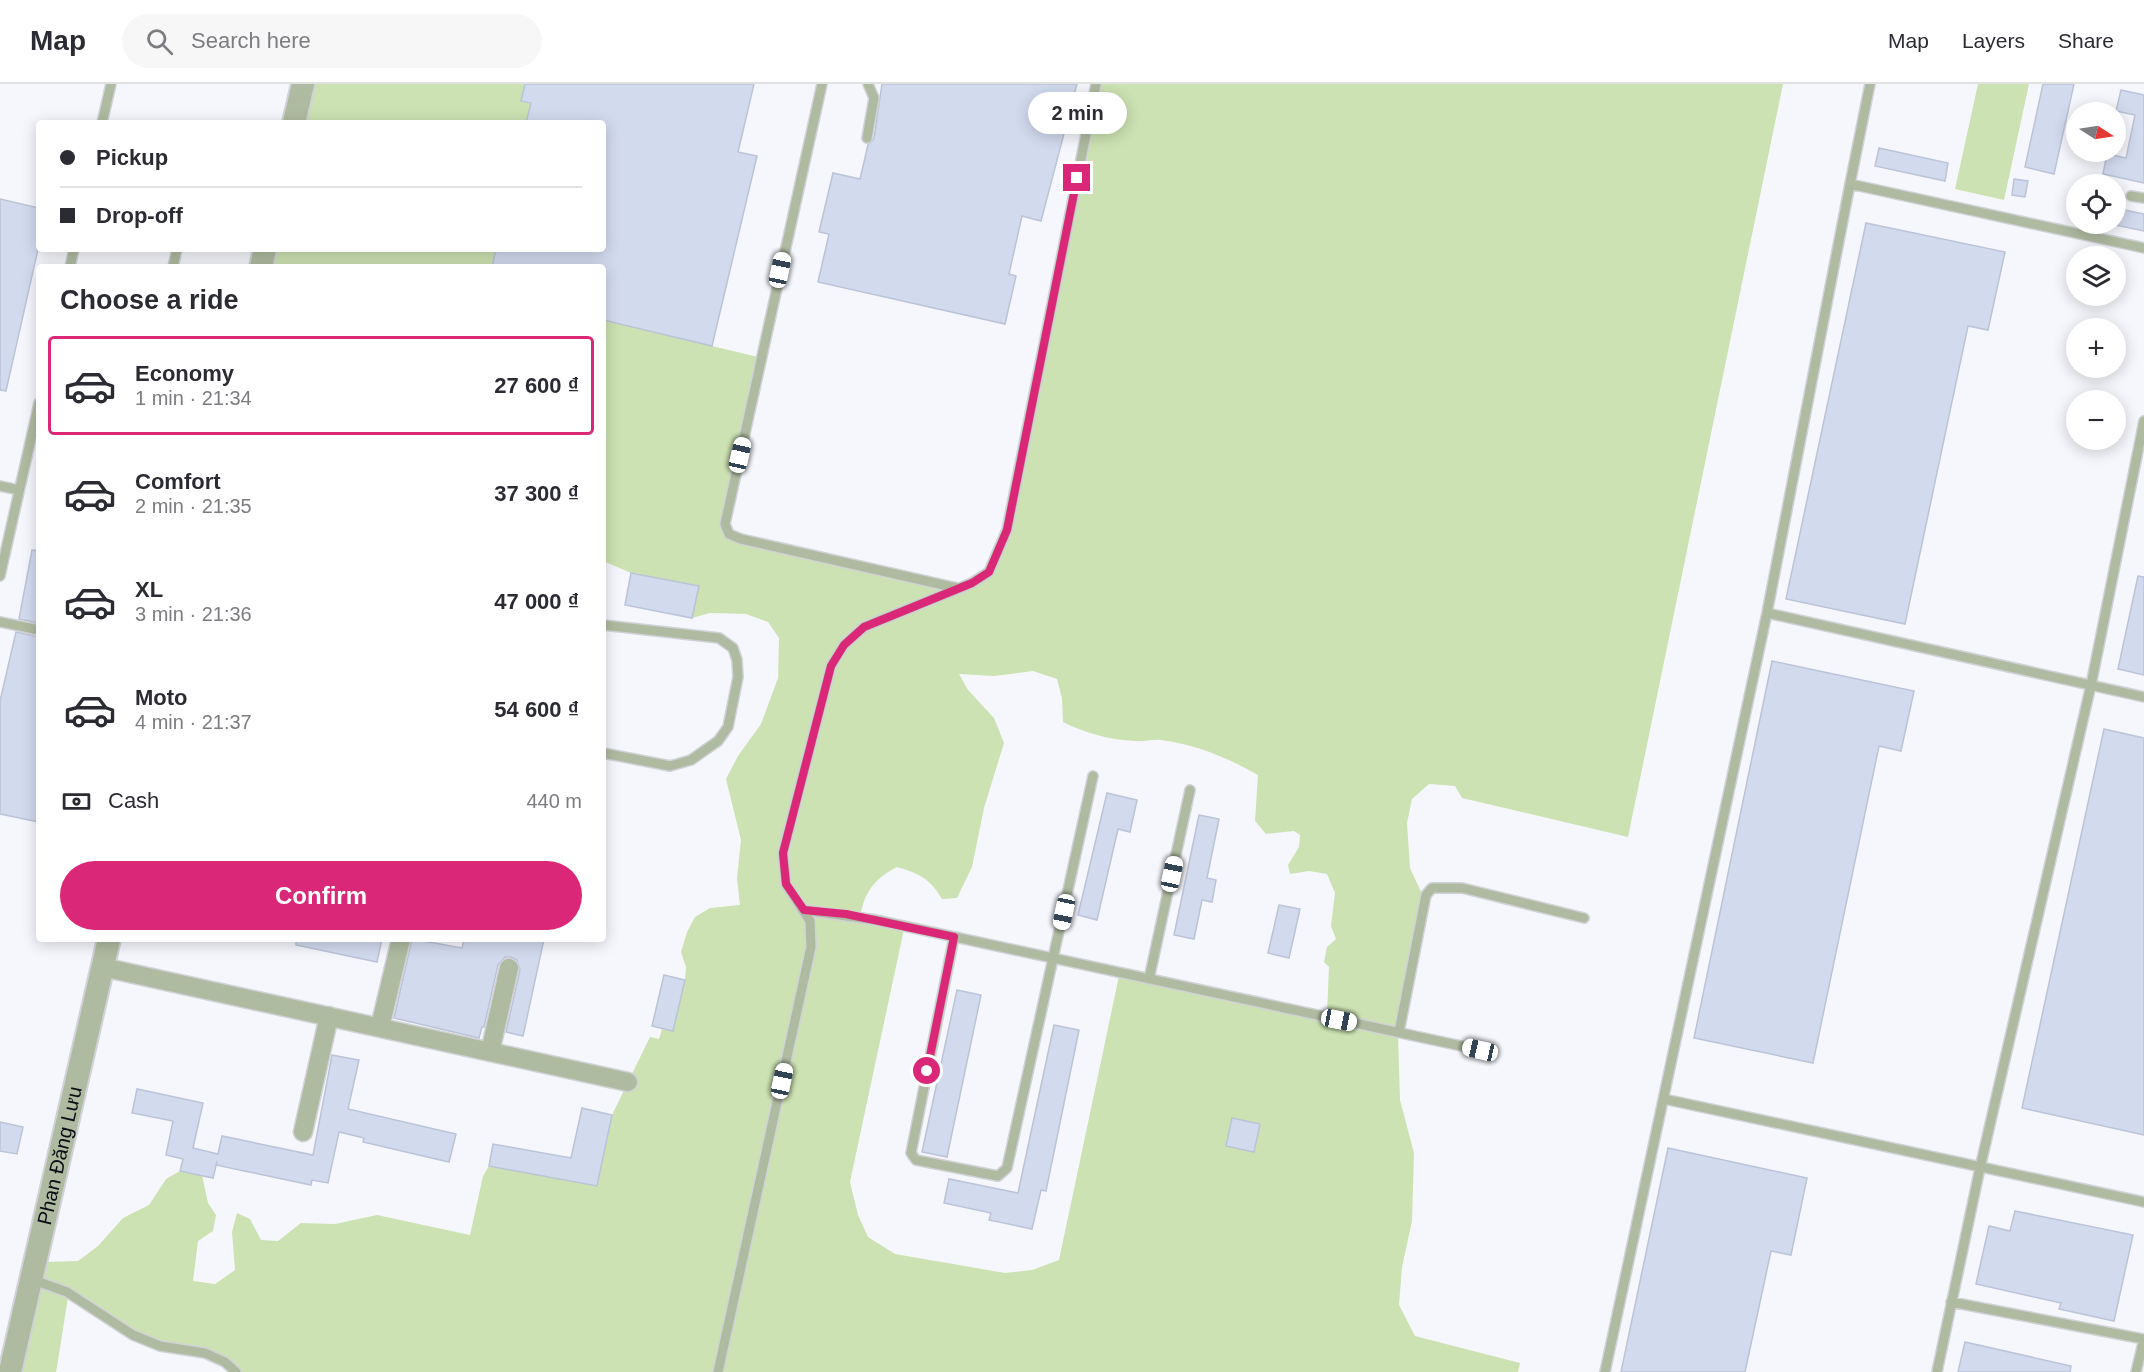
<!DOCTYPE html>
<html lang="en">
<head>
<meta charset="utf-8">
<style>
	:root { --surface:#fff; --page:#f7f7f7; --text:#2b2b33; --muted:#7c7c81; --line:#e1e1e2; --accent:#db2777 }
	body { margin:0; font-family:Helvetica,sans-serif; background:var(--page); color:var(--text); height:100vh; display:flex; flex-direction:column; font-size:22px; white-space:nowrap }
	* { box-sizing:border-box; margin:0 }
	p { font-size:20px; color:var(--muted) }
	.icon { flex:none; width:33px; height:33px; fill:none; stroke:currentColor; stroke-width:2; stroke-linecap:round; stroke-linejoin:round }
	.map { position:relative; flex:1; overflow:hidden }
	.panel { position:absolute; left:36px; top:180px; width:570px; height:678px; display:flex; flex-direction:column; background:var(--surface); border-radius:6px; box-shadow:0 3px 15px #0003 }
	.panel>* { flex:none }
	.hud { position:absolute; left:36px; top:36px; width:570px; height:132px; border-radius:6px; box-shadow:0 3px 15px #0003; display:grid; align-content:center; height:132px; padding:0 24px; background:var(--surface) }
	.needle { width:39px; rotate:102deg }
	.controls { position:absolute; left:2066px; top:18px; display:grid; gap:12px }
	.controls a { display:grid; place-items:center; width:60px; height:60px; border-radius:50%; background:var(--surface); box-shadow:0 3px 15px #0003; font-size:30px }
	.end { position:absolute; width:27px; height:27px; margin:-14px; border:8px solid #db2777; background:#fff; box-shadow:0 0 0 3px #fff }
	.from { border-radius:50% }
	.bubble { position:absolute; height:42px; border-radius:21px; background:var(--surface); box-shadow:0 3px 15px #0003; font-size:20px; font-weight:600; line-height:42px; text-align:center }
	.car { position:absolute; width:18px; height:36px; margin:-18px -9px; border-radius:8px; box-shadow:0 0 4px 2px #0007; background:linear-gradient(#fff 24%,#345 0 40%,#fff 0 76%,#345 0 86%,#fff 0) }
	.hud b { display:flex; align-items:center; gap:21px; height:57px; font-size:22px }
	.hud b+b { border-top:2px solid var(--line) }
	.hud i { width:15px; height:15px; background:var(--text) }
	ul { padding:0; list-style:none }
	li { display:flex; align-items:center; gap:18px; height:99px; margin:0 12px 9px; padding:0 12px; border:3px solid transparent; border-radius:6px }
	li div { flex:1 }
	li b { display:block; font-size:22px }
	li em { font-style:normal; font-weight:600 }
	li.on { border-color:var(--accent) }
	li>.icon { width:54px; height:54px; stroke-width:1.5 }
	h2 { padding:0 24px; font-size:27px; line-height:72px }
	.pay { display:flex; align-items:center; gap:15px; height:66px; padding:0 24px; font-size:22px }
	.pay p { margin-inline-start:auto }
	.primary-button { display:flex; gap:12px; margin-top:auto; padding:12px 24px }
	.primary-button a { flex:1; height:69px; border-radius:36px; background:var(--accent); color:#fff; font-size:24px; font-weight:600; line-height:69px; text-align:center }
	header { display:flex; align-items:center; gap:36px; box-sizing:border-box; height:84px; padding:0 30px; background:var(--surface); border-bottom:2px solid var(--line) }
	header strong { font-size:28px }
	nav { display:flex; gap:33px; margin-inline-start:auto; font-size:21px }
	.search { width:420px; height:54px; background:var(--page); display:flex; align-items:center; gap:15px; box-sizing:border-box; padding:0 21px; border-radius:33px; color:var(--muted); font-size:22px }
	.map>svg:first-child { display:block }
	.green { fill:#cce2b2 }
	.building { fill:#d2daee; stroke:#bbc3d7; stroke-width:1.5 }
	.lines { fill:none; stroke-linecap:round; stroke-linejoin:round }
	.service-casing { stroke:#d1d2d7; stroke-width:12 }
	.minor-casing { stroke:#d1d2d7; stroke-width:21 }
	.tertiary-casing { stroke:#d1d2d7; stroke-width:26 }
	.service { stroke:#afbba0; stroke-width:9 }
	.minor { stroke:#afbba0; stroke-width:18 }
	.tertiary { stroke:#afbba0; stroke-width:22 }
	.route { stroke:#db2777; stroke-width:8 }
	.labels { text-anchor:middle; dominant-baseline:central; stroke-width:5; stroke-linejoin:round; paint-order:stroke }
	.street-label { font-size:20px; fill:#0c0e15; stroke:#f6f7fc }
</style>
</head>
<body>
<header>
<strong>Map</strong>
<div class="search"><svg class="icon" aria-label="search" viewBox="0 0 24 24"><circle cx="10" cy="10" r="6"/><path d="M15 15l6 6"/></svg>Search here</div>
<nav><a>Map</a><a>Layers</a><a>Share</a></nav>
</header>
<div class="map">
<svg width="2144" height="1288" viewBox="0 0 2144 1288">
	<rect width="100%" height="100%" fill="#f6f7fc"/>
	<!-- green -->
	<path class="green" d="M 313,0 L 525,0 L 522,17 L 531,19 L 526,39 L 304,39 Z
		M 1100,0 L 1783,0 L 1628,753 L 1462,714 L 1455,702 L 1429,700 L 1412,715 L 1407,739 L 1410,784 L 1422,810 L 1396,943 L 1327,929 L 1329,883 L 1324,878 L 1327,863 L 1336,855 L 1331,842 L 1335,809 L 1327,790 L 1309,787 L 1290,790 L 1288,781 L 1299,763 L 1300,751 L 1294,747 L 1266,750 L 1255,737 L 1258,691 C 1228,674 1197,661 1162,656 C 1153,655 1144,658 1135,657 C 1110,656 1085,649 1063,638 L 1062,614 L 1057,595 L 1033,587 L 994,592 L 959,590 L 968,606 L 994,634 L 1004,659 L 984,724 L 972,783 L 957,814 L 942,815 C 931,795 918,789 897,783 C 877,793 865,806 861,829 L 807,822 L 790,799 L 787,770 L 834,584 L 846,564 L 866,547 L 992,490 L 1004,467 Z
		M 1978,0 L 2029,0 L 2004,116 L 1955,105 Z
		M 275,165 L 496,165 L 492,183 L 271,183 Z
		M 603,236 L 758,273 L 726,452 L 740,460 L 945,506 L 841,559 L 779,770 L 782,801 L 807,838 L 808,863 L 714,1288 L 241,1288 L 228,1276 L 161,1258 L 135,1248 L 41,1195 L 45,1178 L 78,1177 L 98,1162 L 123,1134 L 149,1121 L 166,1095 L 180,1087 L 202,1091 L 208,1119 L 216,1131 L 213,1147 L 198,1157 L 193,1197 L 215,1200 L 235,1186 L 232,1148 L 237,1129 L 250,1135 L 261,1156 L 278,1157 L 301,1139 L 335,1140 L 377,1131 L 470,1151 L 483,1092 L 489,1082 L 597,1102 L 612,1031 L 650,953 L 659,955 L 662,945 L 673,947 L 685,896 L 686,883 L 681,868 L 687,848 L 695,833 L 710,824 L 740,821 L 737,794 L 741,756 L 726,695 L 738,672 L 761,640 L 778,594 L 779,554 L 768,538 L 746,530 L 710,529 L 692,534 L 698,502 L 631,489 L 603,477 Z
		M 811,830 L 904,845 L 850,1098 L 858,1131 L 868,1153 L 895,1170 L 1005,1189 L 1032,1186 L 1059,1176 L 1119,892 L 1398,951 L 1400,1016 L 1414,1069 L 1412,1137 L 1402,1183 L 1399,1221 L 1415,1252 L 1520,1279 L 1518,1288 L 722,1288 L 815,865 L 816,847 Z
		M 40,1202 L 68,1213 L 57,1283 L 56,1288 L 20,1288 Z"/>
	<!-- building -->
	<path class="building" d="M 525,0 L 754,0 L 738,68 L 757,72 L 712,262 L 603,236 L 603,183 L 492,183 L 496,165 L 603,165 L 603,39 L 526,39 L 531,19 L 521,17 Z
		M 882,0 L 1077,0 L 1041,137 L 1022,132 L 1009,190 L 1016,192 L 1005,240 L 818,198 L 829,150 L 819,148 L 833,89 L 860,95 L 868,61 L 874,55 Z
		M 2043,0 L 2074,0 L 2054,90 L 2025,83 Z
		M 2121,6 L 2144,11 L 2144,99 L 2103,90 L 2107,70 L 2126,74 L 2135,31 L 2116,27 Z
		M 1879,64 L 1948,79 L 1945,97 L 1875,82 Z
		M 2014,95 L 2028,97 L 2025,113 L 2012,111 Z
		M 0,115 L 39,124 L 39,161 L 6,307 L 0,306 Z
		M 2115,124 L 2144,130 L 2144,147 L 2115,141 Z
		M 1866,139 L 2005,168 L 1988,246 L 1968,242 L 1905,540 L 1786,515 Z
		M 32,466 L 39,467 L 39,539 L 19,535 Z
		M 631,489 L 699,502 L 692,534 L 625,521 Z
		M 2138,492 L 2144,493 L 2144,591 L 2118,585 Z
		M 16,548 L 39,553 L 39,738 L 0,730 L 0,617 Z
		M 1772,577 L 1914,607 L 1901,667 L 1879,662 L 1813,979 L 1694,954 Z
		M 2104,645 L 2144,654 L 2144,1051 L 2022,1024 Z
		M 1107,709 L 1137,716 L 1130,748 L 1118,745 L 1097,836 L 1078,831 Z
		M 1199,731 L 1219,735 L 1207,794 L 1216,796 L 1212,818 L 1202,816 L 1194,855 L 1174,851 Z
		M 1279,821 L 1300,825 L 1289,874 L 1268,869 Z
		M 296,855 L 382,855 L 377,878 L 296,861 Z
		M 412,855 L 462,864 L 464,855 L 544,855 L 523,952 L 506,948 L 520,886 L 517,876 L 511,873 L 505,873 L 498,881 L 484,943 L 482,943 L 479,954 L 394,934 Z
		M 664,891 L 685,896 L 673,947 L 652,942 Z
		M 957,906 L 981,911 L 947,1073 L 922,1068 Z
		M 1054,941 L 1079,946 L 1046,1107 L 1041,1106 L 1032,1145 L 989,1136 L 991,1129 L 944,1119 L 949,1095 L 1018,1109 Z
		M 332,971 L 359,976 L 348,1025 L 456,1050 L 449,1078 L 363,1058 L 364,1054 L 339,1048 L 328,1099 L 312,1096 L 311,1101 L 216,1081 L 217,1077 L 213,1094 L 180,1087 L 183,1075 L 166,1071 L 173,1037 L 132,1029 L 137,1005 L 203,1019 L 193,1064 L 218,1070 L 222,1052 L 313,1071 Z
		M 582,1024 L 612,1031 L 597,1102 L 489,1082 L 493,1060 L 571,1074 Z
		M 1232,1034 L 1260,1040 L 1254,1068 L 1226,1062 Z
		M 0,1038 L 23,1043 L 17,1070 L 0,1067 Z
		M 1668,1064 L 1807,1094 L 1791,1171 L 1771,1167 L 1745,1288 L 1621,1288 Z
		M 2015,1127 L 2133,1151 L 2114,1237 L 2059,1225 L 2061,1219 L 1976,1200 L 1989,1142 L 2010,1147 Z
		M 1965,1258 L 2071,1282 L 2070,1288 L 1958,1288 Z"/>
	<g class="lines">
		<defs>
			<path id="service" d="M 822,0 L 725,440 L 729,450 L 741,455 L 957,504
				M 102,39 L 111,0
				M 867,54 L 874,14 L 868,0
				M 1850,100 L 1870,0
				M 2131,112 L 2144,114
				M 70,183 L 74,165
				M 173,183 L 177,165
				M 0,402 L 19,406
				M 0,492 L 39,319
				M 1767,529 L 2144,613
				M 0,538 L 39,546
				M 603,541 L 719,554 L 733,564 L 737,576 L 738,593 L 728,643 L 718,657 L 691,676 L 670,682 L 603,669
				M 804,826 L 876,836 L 1480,966
				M 954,853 L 911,1069 L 916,1076 L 998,1092 L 1007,1084 L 1093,692
				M 1149,895 L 1190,706
				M 1399,948 L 1426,811 L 1432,804 L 1462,804 L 1584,834
				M 1664,1015 L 2144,1118
				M 31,1195 L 67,1208 L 133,1251 L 160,1262 L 205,1269 L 225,1278 L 236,1288
				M 1951,1218 L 2144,1255 L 2136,1288
				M 718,1288 L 811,863 L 810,837 L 786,800 L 783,769 L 831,582 L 844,561 L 864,543 L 972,499 L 989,488 L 1007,446 L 1096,0
				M 1605,1288 L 1767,529 L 1850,100 L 2144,164
				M 1937,1288 L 1980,1084 L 2091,601 L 2144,337"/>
			<path id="minor" d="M 102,883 L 628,998
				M 380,943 L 401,855
				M 490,968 L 509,884
				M 303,1048 L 329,932"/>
			<g id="tertiary">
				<path d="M 294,39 L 303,0"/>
				<path d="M 261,183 L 265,165"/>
				<path id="s1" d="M 10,1288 L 109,855"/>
			</g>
		</defs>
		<!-- service casing -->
		<use href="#service" class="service-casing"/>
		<!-- minor casing -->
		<use href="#minor" class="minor-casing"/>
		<!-- tertiary casing -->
		<use href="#tertiary" class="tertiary-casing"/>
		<!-- service -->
		<use href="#service" class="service"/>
		<!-- minor -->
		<use href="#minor" class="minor"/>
		<!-- tertiary -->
		<use href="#tertiary" class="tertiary"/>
	</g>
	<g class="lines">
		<!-- route -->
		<path class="route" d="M 927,987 L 954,853 L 846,830 L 804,826 L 786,800 L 783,769 L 831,582 L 844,561 L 864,543 L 972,499 L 989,488 L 1007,446 L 1077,94"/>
	</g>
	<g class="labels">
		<!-- street labels -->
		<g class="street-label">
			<text stroke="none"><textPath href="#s1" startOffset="222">Phan Đăng Lưu</textPath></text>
		</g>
	</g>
</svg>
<div class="controls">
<a><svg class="needle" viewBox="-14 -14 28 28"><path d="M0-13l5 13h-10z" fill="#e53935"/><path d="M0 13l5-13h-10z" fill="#7c7c81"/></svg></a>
<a><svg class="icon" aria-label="locate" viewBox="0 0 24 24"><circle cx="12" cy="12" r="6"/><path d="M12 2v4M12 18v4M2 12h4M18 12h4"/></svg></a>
<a><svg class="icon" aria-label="layers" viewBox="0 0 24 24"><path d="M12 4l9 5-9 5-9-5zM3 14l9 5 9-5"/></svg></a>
<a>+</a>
<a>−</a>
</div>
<i class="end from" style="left:927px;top:987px"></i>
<i class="end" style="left:1077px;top:94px"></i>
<div class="bubble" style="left:1028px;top:8px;width:99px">2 min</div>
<i class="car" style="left:780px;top:186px;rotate:12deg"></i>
<i class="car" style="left:740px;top:371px;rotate:13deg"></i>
<i class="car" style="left:1172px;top:790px;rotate:12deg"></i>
<i class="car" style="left:1064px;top:828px;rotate:192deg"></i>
<i class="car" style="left:1339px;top:936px;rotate:101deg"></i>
<i class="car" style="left:1480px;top:966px;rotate:283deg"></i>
<i class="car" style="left:782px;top:997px;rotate:12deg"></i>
<div class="hud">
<b><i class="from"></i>Pickup</b>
<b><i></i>Drop-off</b>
</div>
<section class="panel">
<h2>Choose a ride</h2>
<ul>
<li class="on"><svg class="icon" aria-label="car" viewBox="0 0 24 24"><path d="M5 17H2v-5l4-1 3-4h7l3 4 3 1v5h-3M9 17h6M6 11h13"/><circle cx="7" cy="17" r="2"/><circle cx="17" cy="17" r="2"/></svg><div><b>Economy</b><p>1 min · 21:34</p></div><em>27 600 ₫</em></li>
<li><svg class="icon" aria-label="car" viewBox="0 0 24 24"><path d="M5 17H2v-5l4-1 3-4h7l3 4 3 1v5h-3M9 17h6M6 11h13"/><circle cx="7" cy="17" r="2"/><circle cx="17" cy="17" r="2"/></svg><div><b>Comfort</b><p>2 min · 21:35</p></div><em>37 300 ₫</em></li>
<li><svg class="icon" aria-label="car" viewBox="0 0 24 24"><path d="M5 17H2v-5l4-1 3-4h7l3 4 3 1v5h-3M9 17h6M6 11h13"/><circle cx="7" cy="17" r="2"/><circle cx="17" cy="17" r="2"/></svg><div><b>XL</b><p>3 min · 21:36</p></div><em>47 000 ₫</em></li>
<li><svg class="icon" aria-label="car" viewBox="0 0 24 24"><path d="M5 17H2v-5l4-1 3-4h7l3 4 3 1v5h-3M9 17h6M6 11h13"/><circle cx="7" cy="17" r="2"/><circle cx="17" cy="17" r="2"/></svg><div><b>Moto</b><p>4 min · 21:37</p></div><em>54 600 ₫</em></li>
</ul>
<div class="pay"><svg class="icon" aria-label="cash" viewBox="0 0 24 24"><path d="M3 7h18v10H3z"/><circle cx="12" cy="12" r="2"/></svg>Cash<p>440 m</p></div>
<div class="primary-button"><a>Confirm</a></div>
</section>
</div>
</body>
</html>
